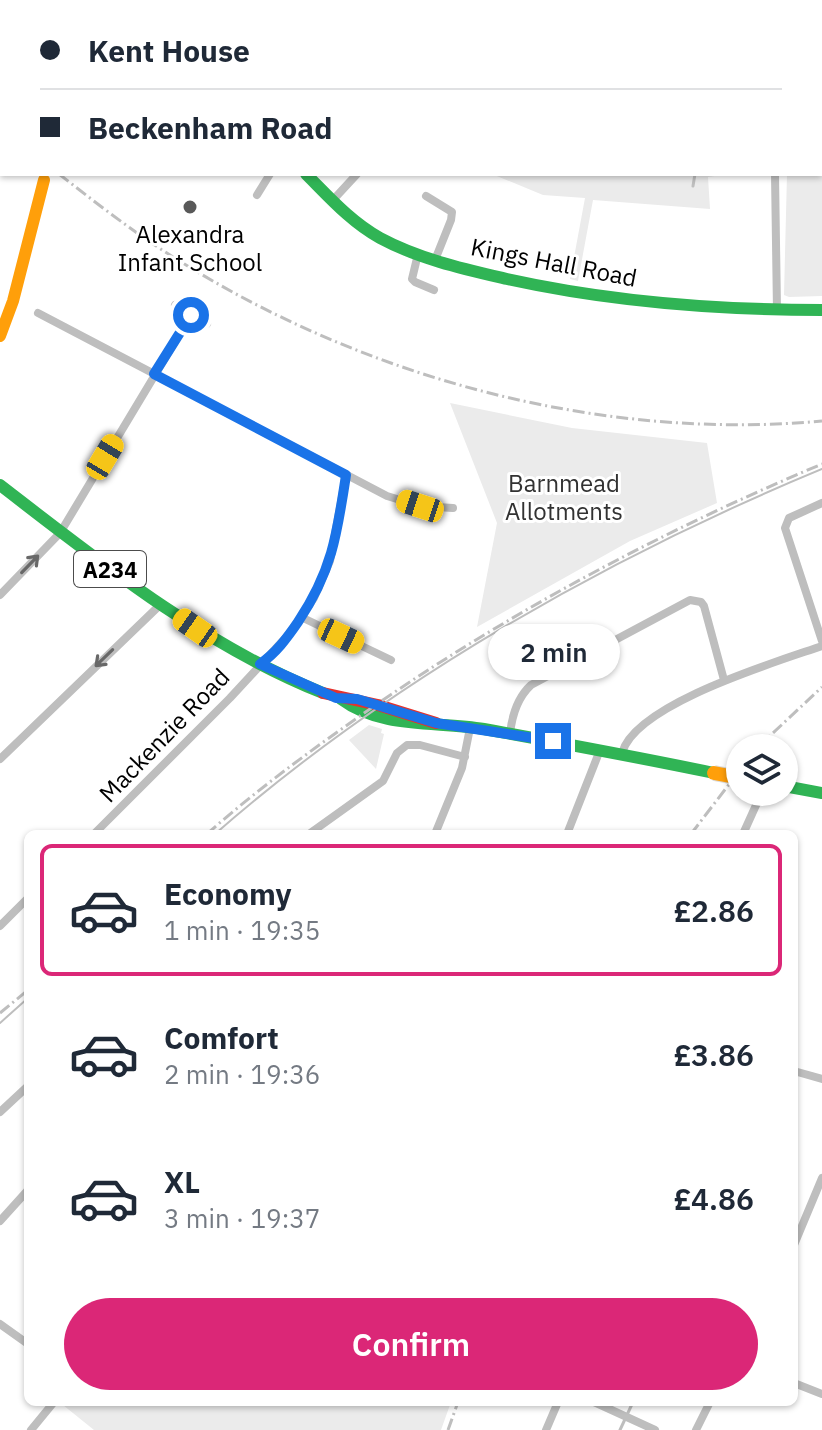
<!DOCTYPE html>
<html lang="en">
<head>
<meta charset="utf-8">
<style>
	:root { --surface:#fff; --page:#f2f2f3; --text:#1f2937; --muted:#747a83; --line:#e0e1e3; --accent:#db2777 }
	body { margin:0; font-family:"IBM Plex Sans",sans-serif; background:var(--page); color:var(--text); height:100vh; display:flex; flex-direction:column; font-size:30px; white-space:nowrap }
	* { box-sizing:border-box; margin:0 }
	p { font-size:26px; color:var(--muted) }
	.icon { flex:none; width:44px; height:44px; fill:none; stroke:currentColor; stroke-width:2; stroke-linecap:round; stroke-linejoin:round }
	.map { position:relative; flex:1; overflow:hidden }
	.side { position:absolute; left:24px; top:830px; width:774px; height:576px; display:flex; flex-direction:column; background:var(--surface); border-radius:12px; box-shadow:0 2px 6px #0004 }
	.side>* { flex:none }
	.hud { position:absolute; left:0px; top:0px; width:822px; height:176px; box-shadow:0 2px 6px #0004; display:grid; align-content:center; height:176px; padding:0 40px; background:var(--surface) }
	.buttons { position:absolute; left:726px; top:734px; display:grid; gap:16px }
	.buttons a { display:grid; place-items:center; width:72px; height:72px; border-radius:50%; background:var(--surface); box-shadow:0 2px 6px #0004; font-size:40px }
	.end { position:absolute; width:36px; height:36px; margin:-18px; border:10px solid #1a73e8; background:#fff; box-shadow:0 0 0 4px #fff }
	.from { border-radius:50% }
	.bubble { position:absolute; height:56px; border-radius:28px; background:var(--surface); box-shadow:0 2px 6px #0004; font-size:26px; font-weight:600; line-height:56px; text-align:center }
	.car { position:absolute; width:24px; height:48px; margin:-24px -12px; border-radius:10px; box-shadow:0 0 6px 2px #0007; background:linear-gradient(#f5c518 24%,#345 0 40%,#f5c518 0 76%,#345 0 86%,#f5c518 0) }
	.hud b { display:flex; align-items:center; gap:28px; height:76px; font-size:30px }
	.hud b+b { border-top:2px solid var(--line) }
	.hud i { width:20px; height:20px; background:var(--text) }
	ul { padding:14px 0 0; list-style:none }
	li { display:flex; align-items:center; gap:24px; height:132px; margin:0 16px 12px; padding:0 24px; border:4px solid transparent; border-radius:12px }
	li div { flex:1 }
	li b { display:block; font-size:30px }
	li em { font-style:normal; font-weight:600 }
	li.selected { border-color:var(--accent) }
	li>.icon { width:72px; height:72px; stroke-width:1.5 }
	.cta { display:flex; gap:16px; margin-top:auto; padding:16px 40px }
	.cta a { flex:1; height:92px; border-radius:48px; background:var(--accent); color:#fff; font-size:32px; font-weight:600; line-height:92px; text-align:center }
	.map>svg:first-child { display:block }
	.green { fill:#ebebeb }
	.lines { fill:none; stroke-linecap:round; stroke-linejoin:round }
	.stream { stroke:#bebebe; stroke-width:3 }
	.street { stroke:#bebebe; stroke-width:8 }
	.fast { stroke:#30b455; stroke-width:12 }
	.slow { stroke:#ff9f0a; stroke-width:12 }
	.jam { stroke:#e5322d; stroke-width:12 }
	.tram { stroke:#bebebe; stroke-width:2 }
	.rail { stroke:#bebebe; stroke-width:3; stroke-dasharray:12 4 2 4; stroke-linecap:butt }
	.slow-bridge-casing { stroke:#dbdbdb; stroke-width:16; stroke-linecap:butt }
	.slow-bridge { stroke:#ff9f0a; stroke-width:14 }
	.oneway { stroke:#686868 }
	.route { stroke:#1a73e8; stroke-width:10 }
	.poi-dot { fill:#595959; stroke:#fff; stroke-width:3 }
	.labels { text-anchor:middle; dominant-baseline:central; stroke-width:6; stroke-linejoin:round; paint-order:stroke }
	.shield { fill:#fff; stroke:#4c4c4c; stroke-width:2 }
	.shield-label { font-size:22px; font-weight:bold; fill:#000 }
	.poi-label { font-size:24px; fill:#000; stroke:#fff }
	.street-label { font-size:24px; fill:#000; stroke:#fff }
	.park-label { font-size:24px; fill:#323232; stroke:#fff }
</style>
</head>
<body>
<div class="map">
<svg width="822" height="1430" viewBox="0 0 822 1430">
	<rect width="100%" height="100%" fill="#fff"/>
	<!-- green -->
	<path class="green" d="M 510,0 L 822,0 L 822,55 L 820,58 L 820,2 L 510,2 Z
		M 822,164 L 822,296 L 789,297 L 784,295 L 787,174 L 820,174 Z
		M 492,174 L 728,174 L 708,177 L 710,209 L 593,200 L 578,281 L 570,279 L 585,198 L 543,195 Z
		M 450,403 L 572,428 L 707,443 L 717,503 L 630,541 L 477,627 L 497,523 Z
		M 369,725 L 382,729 L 381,733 L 384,734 L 376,769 L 349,740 Z
		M 66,1402 L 451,1402 L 441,1430 L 94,1430 L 63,1405 Z"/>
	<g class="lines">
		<!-- stream -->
		<path class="stream" d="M 721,2 L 721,0
			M 693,186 L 695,174
			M 620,1430 L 633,1402"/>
		<!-- street -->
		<path class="street" d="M 253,2 L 255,0
			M 497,2 L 498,0
			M 0,68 L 2,70
			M 820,76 L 822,74
			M 775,174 L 777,311
			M 257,195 L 270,174
			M 426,196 L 452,212 L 451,220 L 435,260
			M 333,200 L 357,174
			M 418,254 L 412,279 L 415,282 L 434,290
			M 175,305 L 207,324
			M 38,313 L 387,496 L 420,506 L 453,508
			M 822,503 L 789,518 L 785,528 L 822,641
			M 0,595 L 60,533 L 191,315
			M 301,617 L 391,660
			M 510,734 C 512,715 517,698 531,685 L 690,600 L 701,602 L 704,606 L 724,680
			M 622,753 C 635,704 776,662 822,646
			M 0,759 L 161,604
			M 94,834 L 230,698 L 290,633 L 314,598 L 330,561 L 346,475
			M 309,834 L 383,781 L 397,753 L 407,745 L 420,745 L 465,757
			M 435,834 L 462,768 L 470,728
			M 567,834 L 600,750
			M 743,834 L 762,792
			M 0,926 L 28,898
			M 794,1071 L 822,1079
			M 0,1112 L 28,1086
			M 0,1221 L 28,1190
			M 794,1245 L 822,1178
			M 0,1324 L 28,1344
			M 794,1383 L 822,1394
			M 594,1402 L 655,1430
			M 31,1430 L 54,1402
			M 546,1430 L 558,1402
			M 696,1430 L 710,1402"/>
		<!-- fast -->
		<path class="fast" d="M 126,0 L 129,2
			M 306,174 C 329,197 351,222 380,238 C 419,259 464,269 507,279 C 611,302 716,310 822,310
			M 0,485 C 101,563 203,645 323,693
			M 341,699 C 381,729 436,721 484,729 C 561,743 637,757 714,773
			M 784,786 L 822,793"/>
		<!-- slow -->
		<path class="slow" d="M 95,0 L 95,2
			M 0,336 L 13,301 L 44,180"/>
		<!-- jam -->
		<path class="jam" d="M 323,693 L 378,705 L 436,723"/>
		<!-- tram -->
		<path class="tram" d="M 215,834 C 391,680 607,558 822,469
			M 0,1023 L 28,998"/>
		<!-- rail -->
		<path class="rail" d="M 0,115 L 2,117
			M 59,174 C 100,206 141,238 186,265 C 373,380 603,441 822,421
			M 757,748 L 822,687
			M 207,834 C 261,786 321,743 380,702 C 519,607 667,529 822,464
			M 691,834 L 740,770
			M 0,1013 L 28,990
			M 448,1430 L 458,1402"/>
		<defs>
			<path id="slow-bridge" d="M 714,773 L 740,778"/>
		</defs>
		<!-- slow-bridge casing -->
		<use href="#slow-bridge" class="slow-bridge-casing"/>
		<!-- slow-bridge -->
		<use href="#slow-bridge" class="slow-bridge"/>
	</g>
	<!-- one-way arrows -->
	<defs><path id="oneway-shaft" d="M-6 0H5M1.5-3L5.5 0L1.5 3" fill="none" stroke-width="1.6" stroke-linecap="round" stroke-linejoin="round" transform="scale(2)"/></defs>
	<g class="oneway">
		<use href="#oneway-shaft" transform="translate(30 564) rotate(-46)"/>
		<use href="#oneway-shaft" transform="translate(104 658) rotate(136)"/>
	</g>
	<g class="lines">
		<!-- route -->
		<path class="route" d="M 191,315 L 154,374 L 346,475 C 337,535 332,571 298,622 C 287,638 276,653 260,664 L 336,698 L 357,699 L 436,723 L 553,741"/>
	</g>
	<!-- markers -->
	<circle class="poi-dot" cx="190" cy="207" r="8"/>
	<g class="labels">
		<!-- shield labels -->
		<rect class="shield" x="74" y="551" width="72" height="36" rx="6"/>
		<g class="shield-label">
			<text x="110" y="569">A234</text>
		</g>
		<!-- poi labels -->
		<g class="poi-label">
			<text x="190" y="234">Alexandra<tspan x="190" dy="28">Infant School</tspan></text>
		</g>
		<!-- street labels -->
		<g class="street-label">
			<text transform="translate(554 262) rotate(11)">Kings Hall Road</text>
			<text transform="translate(164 735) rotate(-46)">Mackenzie Road</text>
		</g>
		<!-- park labels -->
		<g class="park-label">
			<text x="564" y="483">Barnmead<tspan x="564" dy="28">Allotments</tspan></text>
		</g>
	</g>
</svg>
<div class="buttons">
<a><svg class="icon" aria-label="layers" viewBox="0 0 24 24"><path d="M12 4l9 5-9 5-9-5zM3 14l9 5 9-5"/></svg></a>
</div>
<i class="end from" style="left:191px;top:315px"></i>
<i class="end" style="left:553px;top:741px"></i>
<div class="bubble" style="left:488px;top:624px;width:132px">2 min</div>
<i class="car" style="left:105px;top:457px;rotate:31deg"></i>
<i class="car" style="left:420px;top:506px;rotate:288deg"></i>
<i class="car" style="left:195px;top:628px;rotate:305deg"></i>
<i class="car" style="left:341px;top:636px;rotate:115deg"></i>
<div class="hud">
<b><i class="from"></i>Kent House</b>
<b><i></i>Beckenham Road</b>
</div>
<section class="side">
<ul>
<li class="selected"><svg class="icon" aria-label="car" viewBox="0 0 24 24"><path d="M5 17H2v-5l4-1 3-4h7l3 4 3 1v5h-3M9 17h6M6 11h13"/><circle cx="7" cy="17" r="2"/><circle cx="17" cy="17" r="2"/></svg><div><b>Economy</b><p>1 min · 19:35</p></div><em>£2.86</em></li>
<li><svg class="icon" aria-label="car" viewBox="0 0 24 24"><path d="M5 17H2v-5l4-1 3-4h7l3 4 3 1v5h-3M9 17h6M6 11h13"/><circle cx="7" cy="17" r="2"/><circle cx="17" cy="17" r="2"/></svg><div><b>Comfort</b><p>2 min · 19:36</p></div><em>£3.86</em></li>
<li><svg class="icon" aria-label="car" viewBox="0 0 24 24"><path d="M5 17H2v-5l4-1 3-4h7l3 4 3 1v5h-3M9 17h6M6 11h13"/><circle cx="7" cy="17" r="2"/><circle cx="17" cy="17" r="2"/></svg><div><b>XL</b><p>3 min · 19:37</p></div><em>£4.86</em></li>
</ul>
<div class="cta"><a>Confirm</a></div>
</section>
</div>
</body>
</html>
